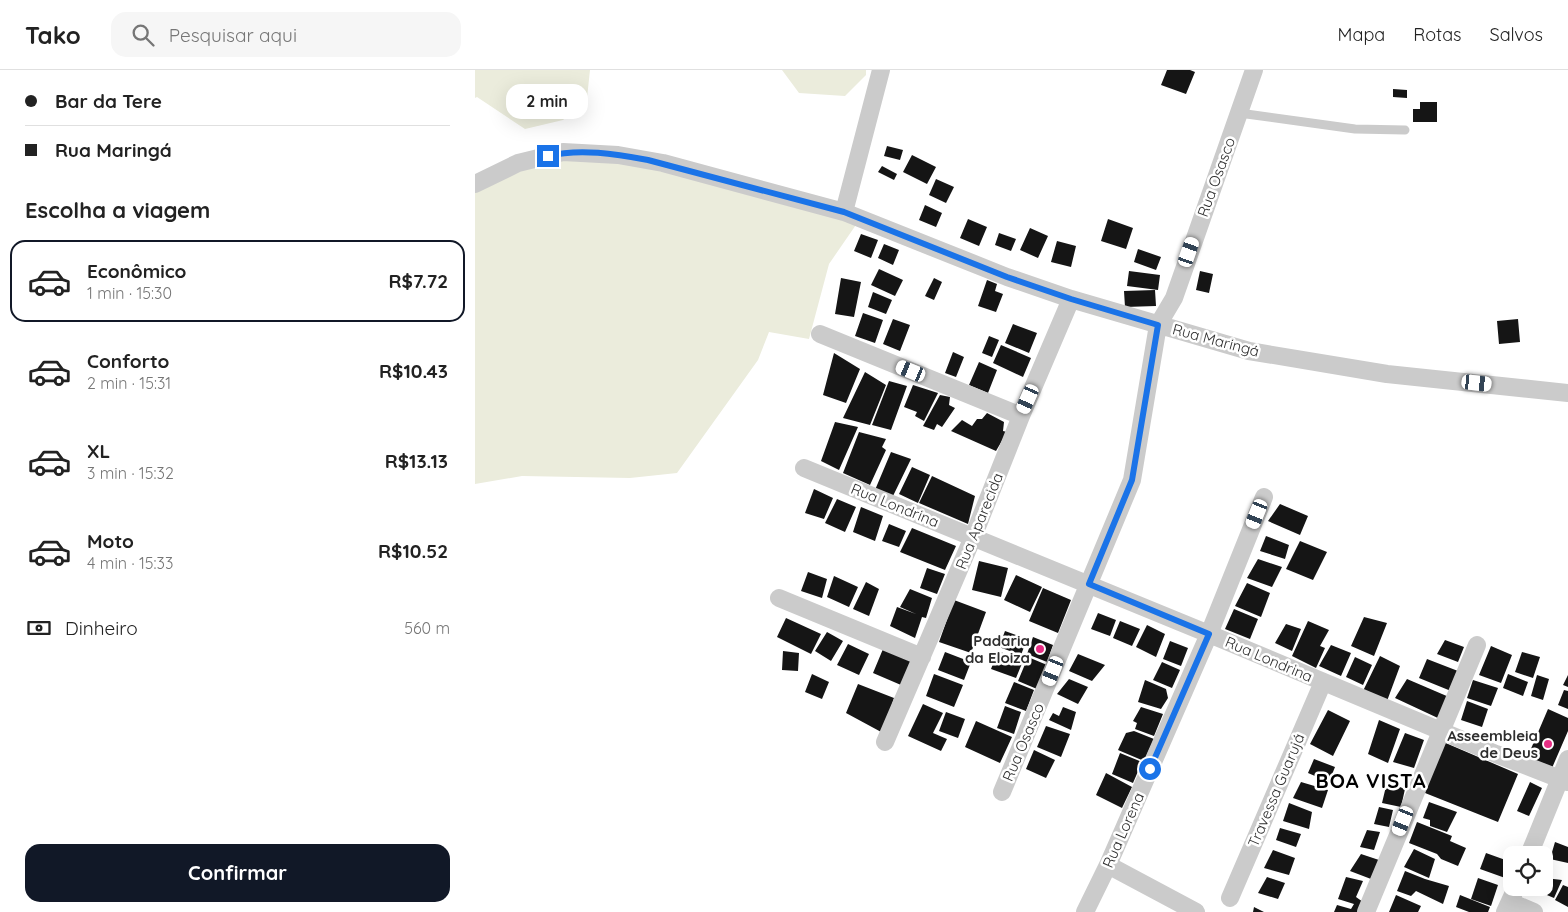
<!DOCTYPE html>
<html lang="pt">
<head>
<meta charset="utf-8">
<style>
	:root { --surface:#fff; --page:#f6f6f6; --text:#222; --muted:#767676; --line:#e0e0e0; --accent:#111827 }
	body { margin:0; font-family:Quicksand,sans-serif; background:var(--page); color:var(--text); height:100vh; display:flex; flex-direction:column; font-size:19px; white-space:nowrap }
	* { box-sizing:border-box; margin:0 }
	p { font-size:16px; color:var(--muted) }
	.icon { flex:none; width:28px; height:28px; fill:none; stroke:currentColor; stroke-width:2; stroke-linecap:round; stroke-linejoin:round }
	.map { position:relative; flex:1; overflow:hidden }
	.sheet { display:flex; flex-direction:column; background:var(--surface); width:475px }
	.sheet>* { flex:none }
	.top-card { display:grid; align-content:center; height:110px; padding:0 25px; background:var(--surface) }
	.controls { position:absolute; left:1028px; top:776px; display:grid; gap:10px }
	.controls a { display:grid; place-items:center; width:50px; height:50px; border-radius:10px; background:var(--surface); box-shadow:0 5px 20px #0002; font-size:25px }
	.end { position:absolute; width:22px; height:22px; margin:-11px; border:6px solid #1a73e8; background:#fff; box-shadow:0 0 0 2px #fff }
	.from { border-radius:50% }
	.bubble { position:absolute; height:35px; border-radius:15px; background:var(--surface); box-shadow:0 5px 20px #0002; font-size:16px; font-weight:700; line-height:35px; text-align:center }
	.car { position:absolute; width:15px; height:30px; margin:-15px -8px; border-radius:6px; box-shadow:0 0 4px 1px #0007; background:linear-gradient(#fff 24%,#345 0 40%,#fff 0 76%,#345 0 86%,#fff 0) }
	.top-card b { display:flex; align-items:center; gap:18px; height:48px; font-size:19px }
	.top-card b+b { border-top:1px solid var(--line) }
	.top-card i { width:12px; height:12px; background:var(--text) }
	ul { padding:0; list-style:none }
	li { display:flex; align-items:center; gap:15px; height:82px; margin:0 10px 8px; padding:0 15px; border:2px solid transparent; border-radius:15px }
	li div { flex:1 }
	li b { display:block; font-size:19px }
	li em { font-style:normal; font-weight:700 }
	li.on { border-color:var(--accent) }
	li>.icon { width:45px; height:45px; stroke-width:1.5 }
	h2 { padding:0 25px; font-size:22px; line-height:60px }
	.pay { display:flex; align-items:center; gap:12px; height:55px; padding:0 25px; font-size:19px }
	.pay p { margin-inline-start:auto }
	.cta { display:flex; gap:10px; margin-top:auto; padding:10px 25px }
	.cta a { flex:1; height:58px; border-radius:15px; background:var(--accent); color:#fff; font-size:20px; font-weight:700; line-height:58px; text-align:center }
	header { display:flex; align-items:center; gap:30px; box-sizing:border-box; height:70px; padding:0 25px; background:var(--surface); border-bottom:1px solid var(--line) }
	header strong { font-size:24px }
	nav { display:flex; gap:28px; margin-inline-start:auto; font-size:18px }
	.search { width:350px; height:45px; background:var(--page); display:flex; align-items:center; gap:12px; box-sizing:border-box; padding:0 18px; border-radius:15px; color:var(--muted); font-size:19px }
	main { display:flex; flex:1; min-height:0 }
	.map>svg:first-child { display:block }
	.green { fill:#ebecdc }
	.building { fill:#151515 }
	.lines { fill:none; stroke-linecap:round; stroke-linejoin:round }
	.service { stroke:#cbcbcb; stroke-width:9 }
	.minor { stroke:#cbcbcb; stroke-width:18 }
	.route { stroke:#1a73e8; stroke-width:6 }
	.poi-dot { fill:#e72e84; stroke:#fff; stroke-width:2 }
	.labels { text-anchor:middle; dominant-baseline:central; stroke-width:5; stroke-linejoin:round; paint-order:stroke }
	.street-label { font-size:15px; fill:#2e2e2e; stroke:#fff }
	.poi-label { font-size:15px; font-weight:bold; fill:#2e2e2e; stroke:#fff; text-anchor:end }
	.district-label { font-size:20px; font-weight:bold; letter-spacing:1px; fill:#000; stroke:#fff }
</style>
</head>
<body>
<header>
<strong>Tako</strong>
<div class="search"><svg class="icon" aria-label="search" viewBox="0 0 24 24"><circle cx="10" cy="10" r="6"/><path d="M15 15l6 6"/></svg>Pesquisar aqui</div>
<nav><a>Mapa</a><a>Rotas</a><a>Salvos</a></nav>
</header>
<main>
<section class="sheet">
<div class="top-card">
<b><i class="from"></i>Bar da Tere</b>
<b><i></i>Rua Maringá</b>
</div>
<h2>Escolha a viagem</h2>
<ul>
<li class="on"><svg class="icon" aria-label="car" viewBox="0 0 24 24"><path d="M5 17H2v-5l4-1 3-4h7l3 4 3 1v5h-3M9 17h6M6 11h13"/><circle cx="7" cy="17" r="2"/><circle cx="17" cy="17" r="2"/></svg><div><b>Econômico</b><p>1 min · 15:30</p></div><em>R$7.72</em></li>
<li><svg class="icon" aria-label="car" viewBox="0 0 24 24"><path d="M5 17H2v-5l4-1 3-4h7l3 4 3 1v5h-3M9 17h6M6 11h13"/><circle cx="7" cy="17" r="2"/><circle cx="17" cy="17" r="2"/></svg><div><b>Conforto</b><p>2 min · 15:31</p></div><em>R$10.43</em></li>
<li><svg class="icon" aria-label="car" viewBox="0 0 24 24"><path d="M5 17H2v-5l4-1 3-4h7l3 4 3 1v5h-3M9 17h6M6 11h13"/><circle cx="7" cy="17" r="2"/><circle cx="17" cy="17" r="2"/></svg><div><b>XL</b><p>3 min · 15:32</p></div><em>R$13.13</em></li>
<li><svg class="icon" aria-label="car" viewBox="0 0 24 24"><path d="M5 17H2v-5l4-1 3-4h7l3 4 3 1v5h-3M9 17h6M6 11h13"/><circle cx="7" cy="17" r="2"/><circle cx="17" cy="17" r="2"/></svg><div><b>Moto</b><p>4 min · 15:33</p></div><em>R$10.52</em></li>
</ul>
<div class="pay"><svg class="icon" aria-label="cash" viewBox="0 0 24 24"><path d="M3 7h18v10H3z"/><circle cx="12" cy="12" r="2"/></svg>Dinheiro<p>560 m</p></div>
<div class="cta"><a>Confirmar</a></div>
</section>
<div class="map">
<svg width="1093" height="842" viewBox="0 0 1093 842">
	<rect width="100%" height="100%" fill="#fff"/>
	<!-- green -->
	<path class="green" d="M 0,0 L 115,0 L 112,28 L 88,50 L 50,59 L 2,27 L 0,28 Z
		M 307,0 L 391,0 L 391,5 L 370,26 L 324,23 Z
		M 143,85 L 385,149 L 354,194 L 334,269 L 294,262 L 283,290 L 202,403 L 155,408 L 47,406 L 0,414 L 0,114 L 43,93 Z"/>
	<!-- building -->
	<path class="building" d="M 692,0 L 715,0 L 720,2 L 711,24 L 686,15 Z
		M 918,19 L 932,20 L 932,28 L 918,27 Z
		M 945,32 L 962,32 L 962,52 L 938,52 L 938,39 L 945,39 Z
		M 412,76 L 428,80 L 425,90 L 409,86 Z
		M 437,85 L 461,97 L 452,114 L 428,102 Z
		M 407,96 L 422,104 L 419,110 L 403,102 Z
		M 461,109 L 479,117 L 471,133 L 454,125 Z
		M 450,135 L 467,143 L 461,157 L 444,150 Z
		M 493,149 L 512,157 L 504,176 L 485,168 Z
		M 633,149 L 658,158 L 651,179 L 626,171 Z
		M 555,158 L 573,166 L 563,188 L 545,180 Z
		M 524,163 L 541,169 L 536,181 L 520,175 Z
		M 386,164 L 403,170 L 396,188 L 379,181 Z
		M 582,171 L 601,176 L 596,197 L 576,192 Z
		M 409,174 L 424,180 L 418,195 L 403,188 Z
		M 663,179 L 686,187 L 681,200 L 659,192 Z
		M 404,199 L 428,210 L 420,226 L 396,215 Z
		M 654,201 L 685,205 L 683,220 L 652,216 Z
		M 725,201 L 738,204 L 734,223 L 721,220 Z
		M 366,208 L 386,212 L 379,247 L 360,244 Z
		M 459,208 L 467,212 L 459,230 L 450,226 Z
		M 512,210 L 522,214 L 520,221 L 528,224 L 521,242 L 503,236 Z
		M 680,220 L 681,236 L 650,237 L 649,221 Z
		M 398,222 L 417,230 L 411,244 L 393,237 Z
		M 388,243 L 408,250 L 400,273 L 380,266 Z
		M 418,249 L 435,255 L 425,281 L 408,274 Z
		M 1043,249 L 1045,272 L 1024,274 L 1022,251 Z
		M 538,254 L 562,263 L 554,283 L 530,273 Z
		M 514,266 L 524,270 L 517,287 L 507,283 Z
		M 526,275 L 556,288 L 548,307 L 518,293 Z
		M 478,282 L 489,287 L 481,307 L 470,303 Z
		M 359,283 L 385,299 L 371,333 L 348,325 Z
		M 504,292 L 522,300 L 513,323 L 494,315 Z
		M 390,302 L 411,315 L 395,355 L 368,348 Z
		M 414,311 L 432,316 L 416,360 L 397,355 Z
		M 438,315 L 463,323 L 449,351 L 440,346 L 442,342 L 429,337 Z
		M 465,325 L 475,327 L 474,335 L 480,338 L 467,357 L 462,354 L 459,360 L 448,356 Z
		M 512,343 L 529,352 L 528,361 L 532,362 L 521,381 L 476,361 L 487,350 L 497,356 L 502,349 L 507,349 Z
		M 360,352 L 383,357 L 364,400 L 346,391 Z
		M 384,362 L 411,369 L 407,377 L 411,380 L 395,415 L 368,403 Z
		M 416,382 L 436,389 L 418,426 L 400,420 Z
		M 437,397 L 455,405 L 443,433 L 424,424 Z
		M 457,406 L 500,426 L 493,454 L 444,433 Z
		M 339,419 L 358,428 L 349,449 L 330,443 Z
		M 362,429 L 381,437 L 370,462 L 350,453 Z
		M 805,434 L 833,446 L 825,465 L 793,451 Z
		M 386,437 L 408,446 L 400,471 L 378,462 Z
		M 414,454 L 431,461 L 424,477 L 407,471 Z
		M 437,458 L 481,476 L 470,500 L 425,482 Z
		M 791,466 L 814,475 L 810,489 L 785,481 Z
		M 825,471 L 852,482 L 838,510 L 811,499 Z
		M 783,489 L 807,497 L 797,517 L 772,508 Z
		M 504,491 L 533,498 L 526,527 L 497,520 Z
		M 452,498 L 470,504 L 462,524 L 445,518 Z
		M 333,502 L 352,509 L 347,528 L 326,521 Z
		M 541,505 L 567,517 L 555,542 L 529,530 Z
		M 359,506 L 383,517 L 374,537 L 352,527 Z
		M 391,512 L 404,519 L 394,546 L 378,539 Z
		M 772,513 L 795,523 L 786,547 L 760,536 Z
		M 568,518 L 596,530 L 583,563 L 554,551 Z
		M 435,519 L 457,528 L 451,548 L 447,547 L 440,568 L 415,556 L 422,537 L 441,544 L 425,537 Z
		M 479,530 L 511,542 L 496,583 L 464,572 Z
		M 759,539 L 783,549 L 775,569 L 750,559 Z
		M 623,543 L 641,550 L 635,566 L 616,559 Z
		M 889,547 L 912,553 L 899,586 L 876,576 Z
		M 311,548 L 346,564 L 336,584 L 302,567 Z
		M 645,551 L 665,559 L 657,576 L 638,568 Z
		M 833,551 L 854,560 L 845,576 L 850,578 L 841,598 L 817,586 Z
		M 811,554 L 826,559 L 817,581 L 800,573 Z
		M 672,555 L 690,564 L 681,587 L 661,577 Z
		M 530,561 L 552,569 L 546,585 L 524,577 Z
		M 352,562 L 368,571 L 356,591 L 340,581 Z
		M 558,567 L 578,575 L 572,592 L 552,584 Z
		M 970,570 L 989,577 L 983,592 L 962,584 Z
		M 695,571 L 713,578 L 706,596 L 688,589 Z
		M 373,574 L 394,584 L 384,605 L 362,595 Z
		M 856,575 L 876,583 L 866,606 L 844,596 Z
		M 1016,576 L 1037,585 L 1026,613 L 1004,605 Z
		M 408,579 L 436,591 L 426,615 L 398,603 Z
		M 308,581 L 324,583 L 323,601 L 307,600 Z
		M 523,581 L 548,591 L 541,608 L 516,599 Z
		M 470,582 L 496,592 L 489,610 L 463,600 Z
		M 1047,582 L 1065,587 L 1058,608 L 1040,602 Z
		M 603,584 L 630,595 L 617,611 L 594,601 Z
		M 905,586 L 925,596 L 912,631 L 888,621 Z
		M 553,587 L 572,595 L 562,619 L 543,611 Z
		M 880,587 L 897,595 L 888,615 L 871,607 Z
		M 952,589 L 983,601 L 976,621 L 944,608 Z
		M 687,592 L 705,600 L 697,618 L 678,610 Z
		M 337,604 L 354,612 L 347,629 L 330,622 Z
		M 459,604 L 488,615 L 479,637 L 451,626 Z
		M 1033,604 L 1053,612 L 1048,626 L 1028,618 Z
		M 1062,605 L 1074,609 L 1068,630 L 1056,626 Z
		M 1093,605 L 1093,617 L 1088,615 Z
		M 594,609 L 613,617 L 603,634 L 582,624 Z
		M 932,609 L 974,627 L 965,649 L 920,628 Z
		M 670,610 L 691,619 L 693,628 L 686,639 L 663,632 Z
		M 998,610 L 1023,618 L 1016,636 L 992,628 Z
		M 539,612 L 559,620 L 551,641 L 530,633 Z
		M 383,614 L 419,628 L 408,663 L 371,643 Z
		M 1089,620 L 1093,621 L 1093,639 L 1083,635 Z
		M 992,631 L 1013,639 L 1007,657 L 986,650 Z
		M 448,634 L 468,643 L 458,663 L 472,669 L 466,681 L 433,666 Z
		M 530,636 L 546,642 L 539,664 L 522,658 Z
		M 588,637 L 601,642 L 596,660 L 574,650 L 578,643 L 584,646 Z
		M 666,637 L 688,644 L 679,666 L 660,659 L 662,653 L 658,651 Z
		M 1073,639 L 1093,648 L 1093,661 L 1077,698 L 1052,688 Z
		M 853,640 L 875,651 L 858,686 L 835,674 Z
		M 471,642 L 490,649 L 483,668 L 464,661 Z
		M 904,650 L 925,659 L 913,693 L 893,684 Z
		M 501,651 L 537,667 L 525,693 L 490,677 Z
		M 571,656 L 595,664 L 586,687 L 562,677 Z
		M 659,661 L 679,669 L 669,691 L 643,680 L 651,663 Z
		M 930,663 L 949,670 L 939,698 L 918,692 Z
		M 966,671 L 1043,704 L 1023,752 L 945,721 Z
		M 559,680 L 580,690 L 571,708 L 551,699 Z
		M 645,683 L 667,692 L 658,713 L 637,704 Z
		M 839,689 L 860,697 L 854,712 L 833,703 Z
		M 631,703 L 657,717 L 647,738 L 621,725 Z
		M 826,712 L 853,720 L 847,738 L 818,728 Z
		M 912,712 L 930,719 L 926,737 L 907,733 Z
		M 1055,712 L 1067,718 L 1054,746 L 1042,741 Z
		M 954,732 L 982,742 L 972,762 L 955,756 L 955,750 L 948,748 Z
		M 814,733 L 837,742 L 834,759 L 808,751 Z
		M 904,737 L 918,740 L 914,757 L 899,754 Z
		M 942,752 L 977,766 L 975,771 L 991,778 L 983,796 L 966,789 L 962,784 L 934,773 Z
		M 805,758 L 826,764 L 821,777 L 801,770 Z
		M 892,760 L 905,762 L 899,780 L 885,777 Z
		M 1080,772 L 1093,777 L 1093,793 L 1075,789 Z
		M 939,779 L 960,789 L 954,808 L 929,797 Z
		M 798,780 L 820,788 L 814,805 L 789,798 Z
		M 1011,783 L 1036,792 L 1036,799 L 1033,809 L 1005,799 Z
		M 886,784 L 904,790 L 896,809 L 875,801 Z
		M 930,801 L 950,809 L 974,816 L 968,834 L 941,821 L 936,826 L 922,821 Z
		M 792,807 L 810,813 L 803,829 L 783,823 Z
		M 871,807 L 888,811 L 881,827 L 888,832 L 885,842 L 859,842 L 862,835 L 876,839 L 879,834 L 863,829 Z
		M 1003,808 L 1023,815 L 1016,836 L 996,829 Z
		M 1070,808 L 1087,810 L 1079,828 L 1067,823 Z
		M 1088,815 L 1093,817 L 1093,837 L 1080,830 Z
		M 921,825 L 946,836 L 943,842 L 914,842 Z
		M 985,825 L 1015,837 L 1013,842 L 994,842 L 981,837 Z
		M 779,837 L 789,842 L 778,842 Z"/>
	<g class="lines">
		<!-- service -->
		<path class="service" d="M 764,43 L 880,59 L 930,60"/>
		<!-- minor -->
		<path class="minor" d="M 0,114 L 43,93 L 88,82 L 143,85 L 188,93 L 369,142 L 532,207 L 596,229 L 774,281 L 912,304 L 1093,323
			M 369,142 L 406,0
			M 345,264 L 546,346
			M 329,398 L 734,564 L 1021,684 L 1093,712
			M 304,528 L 447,587
			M 410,672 L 498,467 L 546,346 L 596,229
			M 527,722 L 657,410 L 683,255 L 699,228 L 779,0
			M 1054,785 L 1093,689
			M 633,795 L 721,842
			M 755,828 L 848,612
			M 1035,832 L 1059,842
			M 610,842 L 633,795 L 734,564 L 789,427
			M 891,842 L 1002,575
			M 1030,842 L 1041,818"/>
	</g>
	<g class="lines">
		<!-- route -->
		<path class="route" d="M 73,86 C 105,78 141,84 173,90 L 369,142 L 532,207 L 596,229 L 683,255 L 657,410 L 614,514 L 734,564 L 675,699"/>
	</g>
	<!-- markers -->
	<g class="poi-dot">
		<circle cx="565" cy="579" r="5"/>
		<circle cx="1073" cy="674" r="5"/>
	</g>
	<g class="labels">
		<!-- street labels -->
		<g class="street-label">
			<text transform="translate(741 107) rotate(-70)">Rua Osasco</text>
			<text transform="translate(741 270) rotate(15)">Rua Maringá</text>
			<text transform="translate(420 435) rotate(22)">Rua Londrina</text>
			<text transform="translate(504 451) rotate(-68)">Rua Aparecida</text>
			<text transform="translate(794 589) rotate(23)">Rua Londrina</text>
			<text transform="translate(548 672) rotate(-67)">Rua Osasco</text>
			<text transform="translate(801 720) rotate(-67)">Travessa Guarujá</text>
			<text transform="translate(648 760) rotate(-66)">Rua Lorena</text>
		</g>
		<!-- poi labels -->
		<g class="poi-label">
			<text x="555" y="570">Padaria<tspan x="555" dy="17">da Eloiza</tspan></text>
			<text x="1063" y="665">Asseembleia<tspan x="1063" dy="17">de Deus</tspan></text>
		</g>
		<!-- district labels -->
		<g class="district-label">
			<text x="896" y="710">BOA VISTA</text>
		</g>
	</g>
</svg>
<div class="controls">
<a><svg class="icon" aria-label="locate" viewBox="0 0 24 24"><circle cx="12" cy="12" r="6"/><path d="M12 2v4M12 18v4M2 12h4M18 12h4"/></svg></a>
</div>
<i class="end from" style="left:675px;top:699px"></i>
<i class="end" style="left:73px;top:86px"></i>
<div class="bubble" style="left:31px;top:14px;width:82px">2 min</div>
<i class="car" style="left:714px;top:182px;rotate:19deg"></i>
<i class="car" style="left:436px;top:301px;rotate:292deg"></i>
<i class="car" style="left:1002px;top:313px;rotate:96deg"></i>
<i class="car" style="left:553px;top:329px;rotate:204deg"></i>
<i class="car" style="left:782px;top:444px;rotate:202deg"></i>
<i class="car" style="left:578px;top:601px;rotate:202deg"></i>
<i class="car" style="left:928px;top:751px;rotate:202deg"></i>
</div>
</main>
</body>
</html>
